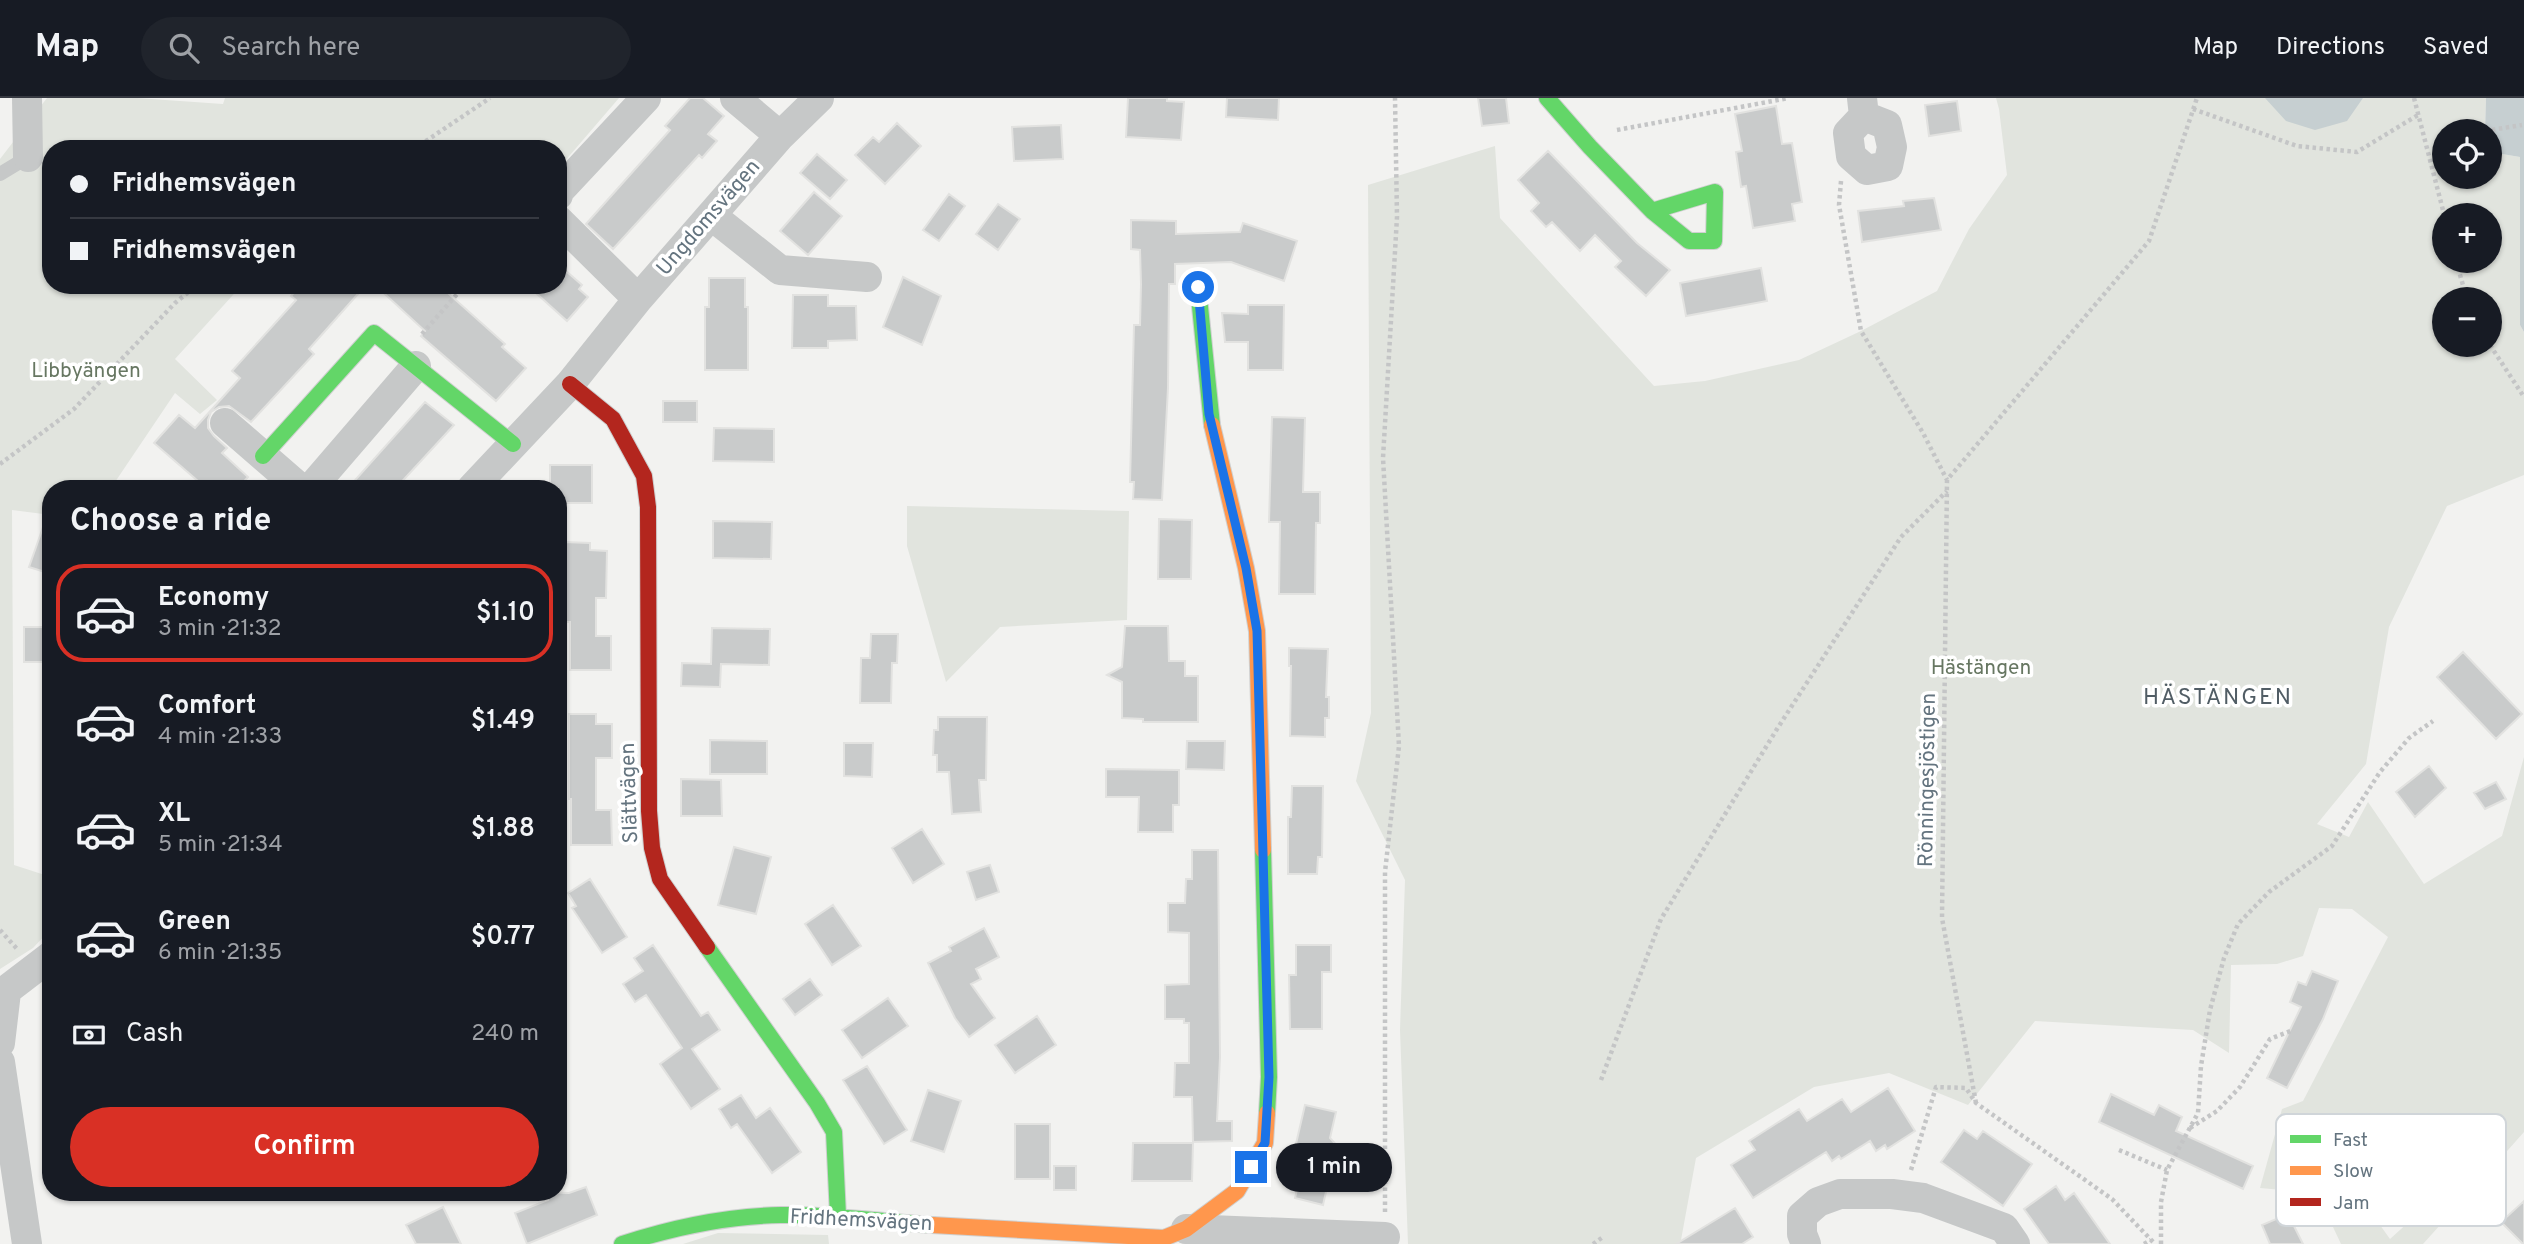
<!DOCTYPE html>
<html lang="en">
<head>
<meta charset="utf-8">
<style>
	:root { --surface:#171b24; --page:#20242c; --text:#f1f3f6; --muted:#9ea1a6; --line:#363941; --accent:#d93025 }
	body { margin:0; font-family:Overpass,sans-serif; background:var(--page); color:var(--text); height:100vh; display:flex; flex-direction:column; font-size:26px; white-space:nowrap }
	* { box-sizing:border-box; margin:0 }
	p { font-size:23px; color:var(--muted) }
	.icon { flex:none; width:38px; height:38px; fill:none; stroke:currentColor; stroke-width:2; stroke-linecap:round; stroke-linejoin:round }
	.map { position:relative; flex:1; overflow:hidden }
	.drawer { position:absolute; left:42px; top:382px; width:525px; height:721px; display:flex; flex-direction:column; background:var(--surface); border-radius:28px; box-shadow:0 2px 5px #0004 }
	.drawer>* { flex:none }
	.banner { position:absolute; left:42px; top:42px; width:525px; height:154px; border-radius:28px; box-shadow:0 2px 5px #0004; display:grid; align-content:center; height:154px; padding:0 28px; background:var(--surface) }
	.tools { position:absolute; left:2432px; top:21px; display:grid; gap:14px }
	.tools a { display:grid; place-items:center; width:70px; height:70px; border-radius:50%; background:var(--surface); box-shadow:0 2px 5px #0004; font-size:35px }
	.end { position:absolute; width:32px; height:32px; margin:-16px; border:9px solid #1a73e8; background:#fff; box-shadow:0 0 0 4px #fff }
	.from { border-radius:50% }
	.bubble { position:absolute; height:49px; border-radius:24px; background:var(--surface); box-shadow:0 2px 5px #0004; font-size:23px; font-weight:600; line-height:49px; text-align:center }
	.banner b { display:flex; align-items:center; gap:24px; height:66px; font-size:26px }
	.banner b+b { border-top:2px solid var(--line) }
	.banner i { width:18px; height:18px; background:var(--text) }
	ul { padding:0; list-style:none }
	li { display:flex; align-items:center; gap:21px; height:98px; margin:0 14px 10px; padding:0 14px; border:4px solid transparent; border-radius:28px }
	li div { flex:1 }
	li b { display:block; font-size:26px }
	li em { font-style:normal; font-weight:600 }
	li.selected { border-color:var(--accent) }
	li>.icon { width:63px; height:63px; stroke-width:1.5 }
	h2 { padding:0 28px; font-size:32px; line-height:84px }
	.pay { display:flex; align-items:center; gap:18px; height:77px; padding:0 28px; font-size:26px }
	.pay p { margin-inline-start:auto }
	.action { display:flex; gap:14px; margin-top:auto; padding:14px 28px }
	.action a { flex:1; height:80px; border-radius:42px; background:var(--accent); color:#fff; font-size:28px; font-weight:600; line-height:80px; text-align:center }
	header { display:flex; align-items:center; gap:42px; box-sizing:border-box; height:98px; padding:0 35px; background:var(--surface); border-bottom:2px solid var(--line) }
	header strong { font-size:33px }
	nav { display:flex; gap:38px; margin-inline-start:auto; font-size:24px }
	.search { width:490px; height:63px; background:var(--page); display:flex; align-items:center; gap:18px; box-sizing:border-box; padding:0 24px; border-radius:38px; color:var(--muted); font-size:26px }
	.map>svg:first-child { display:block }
	.green { fill:#e1e4de; fill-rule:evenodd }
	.water { fill:#c6cfd1 }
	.building { fill:#c9cbcb; stroke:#e2e2e0; stroke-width:2 }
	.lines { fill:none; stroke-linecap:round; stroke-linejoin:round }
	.fast-casing { stroke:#cfd0d0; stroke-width:18 }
	.slow-casing { stroke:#cfd0d0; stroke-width:18 }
	.jam-casing { stroke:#cfd0d0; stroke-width:18 }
	.path { stroke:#c4c5c6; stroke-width:4.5; stroke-dasharray:3.5 3.5; stroke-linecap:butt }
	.lane { stroke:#c6c8c8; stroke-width:14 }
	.street { stroke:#c6c8c8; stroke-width:30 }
	.fast { stroke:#63d668; stroke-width:16 }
	.slow { stroke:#ff974d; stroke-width:16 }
	.jam { stroke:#b3261e; stroke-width:16 }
	.route { stroke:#1a73e8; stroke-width:9 }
	.labels { text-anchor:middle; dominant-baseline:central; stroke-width:7; stroke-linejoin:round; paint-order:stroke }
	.street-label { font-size:21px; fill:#64747f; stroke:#fff }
	.park-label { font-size:21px; fill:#677762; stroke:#fff }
	.neighbourhood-label { font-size:23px; letter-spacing:2px; fill:#515d65; stroke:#fff }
	.key { fill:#fff; stroke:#d0d5d9; stroke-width:2 }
	.key-label { font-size:19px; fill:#64747f }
</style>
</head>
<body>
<header>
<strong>Map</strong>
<div class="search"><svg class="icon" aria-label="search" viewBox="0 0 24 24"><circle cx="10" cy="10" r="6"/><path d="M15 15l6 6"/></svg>Search here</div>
<nav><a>Map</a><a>Directions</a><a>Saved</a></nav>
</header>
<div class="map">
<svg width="2524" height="1146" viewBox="0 0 2524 1146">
	<rect width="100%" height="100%" fill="#f2f2f0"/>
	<!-- green -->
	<path class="green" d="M 47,0 L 137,0 L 223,6 L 225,0 L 619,0 L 558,71 L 558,51 L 503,51 L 499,47 L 491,51 L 51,51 L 51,187 L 242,187 L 175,261 L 217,302 L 200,316 L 175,295 L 111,390 L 51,390 L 51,417 L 12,412 L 14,767 L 51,779 L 51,831 L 33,850 L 0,871 L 0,61 Z
		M 1996,0 L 2486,0 L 2485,33 L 2445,33 L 2445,79 L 2490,79 L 2490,54 L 2520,59 L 2520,227 L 2524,234 L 2524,377 L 2447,408 L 2389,529 L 2366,666 L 2317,726 L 2349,739 L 2368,704 L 2424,786 L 2502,738 L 2524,659 L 2524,1034 L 2500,1061 L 2427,1049 L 2367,1034 L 2352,1088 L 2390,1141 L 2463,1075 L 2478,1085 L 2423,1146 L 2341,1146 L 2317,1095 L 2260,1090 L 2282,1011 L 2303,1003 L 2388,839 L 2352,811 L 2319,810 L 2303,858 L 2277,866 L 2231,867 L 2229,955 L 2193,932 L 2035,923 L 1968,1007 L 1889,975 L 1814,989 L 1696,1060 L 1681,1142 L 1678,1146 L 1408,1146 L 1400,932 L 1405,782 L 1356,683 L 1371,615 L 1368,87 L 1495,48 L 1500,120 L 1654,288 L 1705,283 L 1799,262 L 1861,233 L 1937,193 L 1969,131 L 2007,77 L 1999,11 ZM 2445,117 L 2490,117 L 2490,163 L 2445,163 ZM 2445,201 L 2490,201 L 2490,247 L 2445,247 Z
		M 907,408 L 1129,413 L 1127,522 L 1000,529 L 946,584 L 907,448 Z
		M 718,1135 L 828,1137 L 829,1146 L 683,1146 Z"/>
	<!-- water -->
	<path class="water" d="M 2265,0 L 2363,0 L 2347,23 L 2315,32 L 2286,23 Z
		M 2486,0 L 2524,0 L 2524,234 L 2520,227 L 2520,59 L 2490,54 L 2490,33 L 2485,33 Z"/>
	<!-- building -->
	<path class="building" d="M 690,0 L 703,0 L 724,18 L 708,36 L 717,43 L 702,60 L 699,57 L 613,151 L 586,126 L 670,32 L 665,28 Z
		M 1128,0 L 1167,0 L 1167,3 L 1184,4 L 1181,42 L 1126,39 Z
		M 1227,0 L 1279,0 L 1278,22 L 1226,19 Z
		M 1478,0 L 1506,0 L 1509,25 L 1482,28 Z
		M 1957,3 L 1961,33 L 1929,38 L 1925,7 Z
		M 1776,8 L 1782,46 L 1792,45 L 1802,104 L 1792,106 L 1795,123 L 1753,130 L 1746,88 L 1741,89 L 1736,54 L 1742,53 L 1735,16 Z
		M 897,25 L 921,48 L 885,86 L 855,57 L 873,39 L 879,44 Z
		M 1061,27 L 1063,61 L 1014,63 L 1012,29 Z
		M 1548,53 L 1637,145 L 1670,172 L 1646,198 L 1615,169 L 1621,163 L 1595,137 L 1580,153 L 1552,124 L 1546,129 L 1531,113 L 1539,105 L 1518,82 Z
		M 817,56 L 847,82 L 830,101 L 800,75 Z
		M 814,94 L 842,118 L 808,157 L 780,133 Z
		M 949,96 L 965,108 L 939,143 L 923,132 Z
		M 1934,100 L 1941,132 L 1862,144 L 1858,113 L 1904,108 L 1903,103 Z
		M 998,106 L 1020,121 L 998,152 L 976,136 Z
		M 1131,122 L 1176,123 L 1176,136 L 1240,134 L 1243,125 L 1297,143 L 1284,183 L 1231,164 L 1175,166 L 1175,186 L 1169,186 L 1168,290 L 1162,402 L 1133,401 L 1134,384 L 1130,384 L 1134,227 L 1140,227 L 1141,186 L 1140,152 L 1131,151 Z
		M 558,166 L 582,187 L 579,191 L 588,199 L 567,223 L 527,187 L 558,187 Z
		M 1761,170 L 1767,203 L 1686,218 L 1680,185 Z
		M 903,179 L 941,198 L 922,247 L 883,229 Z
		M 709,180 L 745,180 L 745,209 L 748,209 L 748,272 L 705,272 L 705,209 L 709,209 Z
		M 300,187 L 366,187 L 309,251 L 314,256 L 251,324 L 229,308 L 219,309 L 211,314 L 208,322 L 208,330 L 214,338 L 227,350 L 222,355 L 248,379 L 238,390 L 206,390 L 154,345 L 179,317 L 195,330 L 240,280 L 232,273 L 296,202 L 291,198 Z
		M 375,187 L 439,187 L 505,246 L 502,249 L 526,270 L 496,303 L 421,238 L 425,233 Z
		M 793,197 L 828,197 L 828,208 L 856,208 L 857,242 L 828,243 L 828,250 L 792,250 Z
		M 1248,207 L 1284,207 L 1283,272 L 1248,272 L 1248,244 L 1225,244 L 1222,215 L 1248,216 Z
		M 663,303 L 697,303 L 697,324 L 663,324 Z
		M 425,304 L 454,327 L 396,390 L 348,390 Z
		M 1272,319 L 1305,320 L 1303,394 L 1320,394 L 1320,425 L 1316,425 L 1315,496 L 1279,496 L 1280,424 L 1269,424 Z
		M 714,330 L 774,331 L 774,364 L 713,363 Z
		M 550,367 L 592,367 L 592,405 L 558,405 L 558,390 L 550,390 Z
		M 48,415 L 51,415 L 51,476 L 29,469 Z
		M 1159,421 L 1192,422 L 1191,481 L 1158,481 Z
		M 713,423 L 772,424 L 771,461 L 713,460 Z
		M 564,444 L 590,445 L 590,452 L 607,453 L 606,500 L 596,500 L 596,538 L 611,538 L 611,572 L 570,572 L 570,524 L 563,524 Z
		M 1125,528 L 1168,528 L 1169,563 L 1185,563 L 1185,578 L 1198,578 L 1198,624 L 1143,624 L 1143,621 L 1122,620 L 1122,584 L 1107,577 L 1122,569 Z
		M 24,529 L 51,529 L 51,564 L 24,564 Z
		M 712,530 L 770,531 L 769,567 L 721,566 L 720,589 L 681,588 L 682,565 L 711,566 Z
		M 871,536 L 898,536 L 897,565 L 892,565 L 891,605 L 860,605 L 861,560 L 870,560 Z
		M 1289,550 L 1328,551 L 1326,599 L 1329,599 L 1329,620 L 1325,620 L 1325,639 L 1290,638 L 1291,568 L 1289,568 Z
		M 2463,554 L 2522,616 L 2496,641 L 2437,579 Z
		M 569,616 L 596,616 L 596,626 L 612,626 L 612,660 L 596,660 L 596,712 L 611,712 L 612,747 L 571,747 L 571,701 L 569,701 Z
		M 938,619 L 987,619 L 986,682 L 979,682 L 981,714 L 952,716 L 949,674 L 937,674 L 937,657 L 933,657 L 934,632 L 938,632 Z
		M 710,642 L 767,643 L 767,676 L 710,676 Z
		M 1187,643 L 1225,643 L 1224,672 L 1186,671 Z
		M 844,645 L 873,645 L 872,679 L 844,678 Z
		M 2429,668 L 2446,690 L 2415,719 L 2396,694 Z
		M 1106,671 L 1179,672 L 1179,707 L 1173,707 L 1173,734 L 1138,734 L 1139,699 L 1106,699 Z
		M 681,681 L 721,682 L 722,718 L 681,718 Z
		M 2496,684 L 2506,701 L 2485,711 L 2474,695 Z
		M 1292,688 L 1323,688 L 1322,759 L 1318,759 L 1317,776 L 1288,776 L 1288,719 L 1291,719 Z
		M 922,731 L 944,766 L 913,785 L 892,750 Z
		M 734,749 L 771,759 L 756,816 L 718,807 Z
		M 1192,752 L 1218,752 L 1220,959 L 1217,1023 L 1232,1023 L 1232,1043 L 1193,1044 L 1192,999 L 1174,999 L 1175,965 L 1189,965 L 1189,925 L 1184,925 L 1184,921 L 1165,921 L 1165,887 L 1189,886 L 1189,835 L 1168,834 L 1168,805 L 1185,805 L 1186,781 L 1192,781 Z
		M 990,767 L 999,794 L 976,802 L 967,774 Z
		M 590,781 L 627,839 L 602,855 L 572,810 L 576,808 L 568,795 Z
		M 833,807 L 861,848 L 832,867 L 805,826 Z
		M 984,830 L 999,859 L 976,871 L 981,881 L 971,886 L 995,920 L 969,939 L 955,920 L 928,865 L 951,853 L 949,849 Z
		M 653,847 L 701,918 L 708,914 L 720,932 L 692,951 L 720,991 L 691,1011 L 660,966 L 682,950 L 646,897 L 635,904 L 623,886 L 643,873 L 634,860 Z
		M 1296,847 L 1331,847 L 1331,874 L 1322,874 L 1322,931 L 1290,931 L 1289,877 L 1296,877 Z
		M 2312,873 L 2338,883 L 2323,921 L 2287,990 L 2267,980 L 2301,909 L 2290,904 L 2298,884 L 2306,887 Z
		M 810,881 L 822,897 L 795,917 L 783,901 Z
		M 888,900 L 908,928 L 862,960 L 842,932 Z
		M 1037,918 L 1056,947 L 1015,975 L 995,947 Z
		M 867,968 L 907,1032 L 884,1046 L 843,982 Z
		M 1888,990 L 1915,1033 L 1887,1051 L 1885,1047 L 1876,1053 L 1870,1043 L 1841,1061 L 1839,1058 L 1832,1063 L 1826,1054 L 1753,1100 L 1731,1067 L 1755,1052 L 1749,1043 L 1799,1011 L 1807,1023 L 1842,1001 L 1851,1014 Z
		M 928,992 L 961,1003 L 944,1054 L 911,1043 Z
		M 2111,996 L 2154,1017 L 2159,1007 L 2182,1019 L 2176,1033 L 2253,1068 L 2243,1091 L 2099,1024 Z
		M 741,997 L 756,1020 L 770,1010 L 801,1054 L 772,1075 L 737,1026 L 731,1030 L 719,1011 Z
		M 1305,1007 L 1336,1014 L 1330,1040 L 1340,1051 L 1305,1066 L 1292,1063 Z
		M 1015,1026 L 1050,1026 L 1050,1081 L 1015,1081 Z
		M 1964,1032 L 1977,1041 L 1983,1033 L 2032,1066 L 2003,1108 L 1941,1064 Z
		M 1133,1045 L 1193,1045 L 1192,1083 L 1132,1083 Z
		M 1054,1068 L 1076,1068 L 1076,1092 L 1054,1092 Z
		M 1300,1078 L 1328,1085 L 1323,1107 L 1295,1100 Z
		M 2056,1088 L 2065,1102 L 2074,1095 L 2110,1146 L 2049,1146 L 2024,1111 Z
		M 586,1089 L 597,1117 L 527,1146 L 515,1115 L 548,1102 L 544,1094 L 569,1095 Z
		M 2524,1103 L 2524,1146 L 2523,1146 L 2501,1124 Z
		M 443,1109 L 461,1146 L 416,1146 L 406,1127 Z
		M 1735,1110 L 1753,1139 L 1742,1146 L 1676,1146 Z
		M 2288,1116 L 2303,1146 L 2270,1146 L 2262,1127 Z"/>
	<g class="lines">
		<defs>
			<path id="fast" d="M 1547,0 L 1590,49 L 1652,113 L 1689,143 L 1714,143 L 1715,94 L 1652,113
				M 1198,189 L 1212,327
				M 263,358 L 374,235 L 513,346
				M 1263,752 L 1269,979 L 1267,1015
				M 707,849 L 817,1005 L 834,1034 L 838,1118
				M 622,1146 C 674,1129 726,1118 781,1117 C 831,1116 882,1124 932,1127"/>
			<path id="slow" d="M 1212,327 L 1246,470 L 1257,533 L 1263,752
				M 932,1127 L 1164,1140 L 1186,1131 L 1237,1093 L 1265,1045 L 1267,1015"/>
			<path id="jam" d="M 570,286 L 613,321 L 644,378 L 648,409 L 649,713 L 652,750 L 660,781 L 707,849"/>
		</defs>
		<!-- fast casing -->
		<use href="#fast" class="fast-casing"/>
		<!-- slow casing -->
		<use href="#slow" class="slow-casing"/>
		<!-- jam casing -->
		<use href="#jam" class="jam-casing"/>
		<!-- path -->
		<path class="path" d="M 2414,0 L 2445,120
			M 2193,11 L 2297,48 L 2357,54 L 2418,17
			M 1617,32 L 1789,0
			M 2485,33 L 2522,27
			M 414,51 L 490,0
			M 1841,83 L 1839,107 L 1861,233 L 1923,335 L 1947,382
			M 2456,163 L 2467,201
			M 422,236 L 465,187
			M 2490,247 L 2524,299
			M 0,366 L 74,311 L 175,205 L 197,187
			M 0,832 L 18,852
			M 1601,982 L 1661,821 L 1777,631 L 1901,439 L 1947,393
			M 1976,1005 L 1942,820 L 1947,382 L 2149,143 L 2197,0
			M 2190,1030 L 2217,1013 L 2240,989 L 2270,941 L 2293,932
			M 2119,1052 L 2167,1072
			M 1911,1072 L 1936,989 L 1966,990 L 1976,1005 L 2112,1101 L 2155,1146
			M 1385,1114 L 1385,774 L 1399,648 L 1383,360 L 1397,119 L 1395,0
			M 1593,1146 L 1603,1139
			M 2144,1146 L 2151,1142
			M 2161,1146 L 2161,1104 L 2167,1072 L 2198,1015 L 2201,968 L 2210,912 L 2224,860 L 2238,826 L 2269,794 L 2332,748 L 2380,674 L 2409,640 L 2433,623"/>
		<!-- lane -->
		<path class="lane" d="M 0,76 L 28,59"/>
		<!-- street -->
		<path class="street" d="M 27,0 L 28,59
			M 735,0 L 780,38
			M 1862,0 L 1864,18 L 1848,35 L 1851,58 L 1867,72 L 1888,68 L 1892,49 L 1887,27 L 1864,18
			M 558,97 L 559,93 L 646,0
			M 712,118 L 780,172 L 867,179
			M 558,122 L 638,201
			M 225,325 L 300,390
			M 311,390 L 416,268
			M 472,390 L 570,286 L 638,201 L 780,38 L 819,0
			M 0,897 L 51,858
			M 0,945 L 6,894
			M 0,964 L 27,1146
			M 1186,1131 L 1385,1139
			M 1806,1146 L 1802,1136 L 1802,1118 L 1818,1104 L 1840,1096 L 1892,1096 L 1923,1100 L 2004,1130 L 2015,1146"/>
		<!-- fast -->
		<use href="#fast" class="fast"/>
		<!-- slow -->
		<use href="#slow" class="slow"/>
		<!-- jam -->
		<use href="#jam" class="jam"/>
	</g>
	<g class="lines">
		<!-- route -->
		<path class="route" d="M 1198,189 L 1209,316 L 1246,470 L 1257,533 L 1269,979 L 1265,1045 L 1251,1069"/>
	</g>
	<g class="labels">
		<!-- street labels -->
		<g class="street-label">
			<text transform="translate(709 120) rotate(-49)">Ungdomsvägen</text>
			<text transform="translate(1928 682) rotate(-89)">Rönningesjöstigen</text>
			<text transform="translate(630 695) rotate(-92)">Slättvägen</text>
			<text transform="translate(861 1123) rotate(3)">Fridhemsvägen</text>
		</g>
		<!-- park labels -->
		<g class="park-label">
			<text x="86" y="273">Libbyängen</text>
			<text x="1981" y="570">Hästängen</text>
		</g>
		<!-- neighbourhood labels -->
		<g class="neighbourhood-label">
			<text x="2218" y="600">HÄSTÄNGEN</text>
		</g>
	</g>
	<!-- legend -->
	<rect x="2276" y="1016" width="230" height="112" rx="10" class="key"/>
	<rect x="2290" y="1037" width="31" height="8" fill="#63d668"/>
	<rect x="2290" y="1068" width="31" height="9" fill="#ff974d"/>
	<rect x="2290" y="1100" width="31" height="8" fill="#b3261e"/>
	<g class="key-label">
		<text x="2333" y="1048">Fast</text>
		<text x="2333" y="1079">Slow</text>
		<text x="2333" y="1111">Jam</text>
	</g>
</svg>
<div class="tools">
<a><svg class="icon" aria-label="locate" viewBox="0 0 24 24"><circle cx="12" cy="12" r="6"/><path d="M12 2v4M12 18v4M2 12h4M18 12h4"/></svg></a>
<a>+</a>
<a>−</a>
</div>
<i class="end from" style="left:1198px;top:189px"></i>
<i class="end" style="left:1251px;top:1069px"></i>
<div class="bubble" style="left:1276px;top:1045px;width:116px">1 min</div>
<div class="banner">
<b><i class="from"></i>Fridhemsvägen</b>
<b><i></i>Fridhemsvägen</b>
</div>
<section class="drawer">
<h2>Choose a ride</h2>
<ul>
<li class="selected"><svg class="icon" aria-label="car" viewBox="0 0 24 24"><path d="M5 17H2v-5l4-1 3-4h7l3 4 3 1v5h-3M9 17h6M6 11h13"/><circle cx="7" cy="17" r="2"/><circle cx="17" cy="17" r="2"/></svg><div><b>Economy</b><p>3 min · 21:32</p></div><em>$1.10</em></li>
<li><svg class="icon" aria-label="car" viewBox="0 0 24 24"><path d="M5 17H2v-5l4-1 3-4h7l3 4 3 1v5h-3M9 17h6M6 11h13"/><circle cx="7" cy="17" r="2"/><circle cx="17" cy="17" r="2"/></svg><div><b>Comfort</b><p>4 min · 21:33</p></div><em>$1.49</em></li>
<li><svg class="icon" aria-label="car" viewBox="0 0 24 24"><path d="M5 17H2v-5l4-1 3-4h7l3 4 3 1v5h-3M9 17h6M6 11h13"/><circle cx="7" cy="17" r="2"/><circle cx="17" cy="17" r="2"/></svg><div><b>XL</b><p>5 min · 21:34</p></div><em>$1.88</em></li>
<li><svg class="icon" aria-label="car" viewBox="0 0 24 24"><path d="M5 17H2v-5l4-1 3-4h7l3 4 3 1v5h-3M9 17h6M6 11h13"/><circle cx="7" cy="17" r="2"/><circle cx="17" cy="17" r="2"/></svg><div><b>Green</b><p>6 min · 21:35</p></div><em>$0.77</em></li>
</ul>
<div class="pay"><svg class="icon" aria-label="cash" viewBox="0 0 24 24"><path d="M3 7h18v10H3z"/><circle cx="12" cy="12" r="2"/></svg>Cash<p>240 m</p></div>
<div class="action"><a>Confirm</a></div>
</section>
</div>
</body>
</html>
